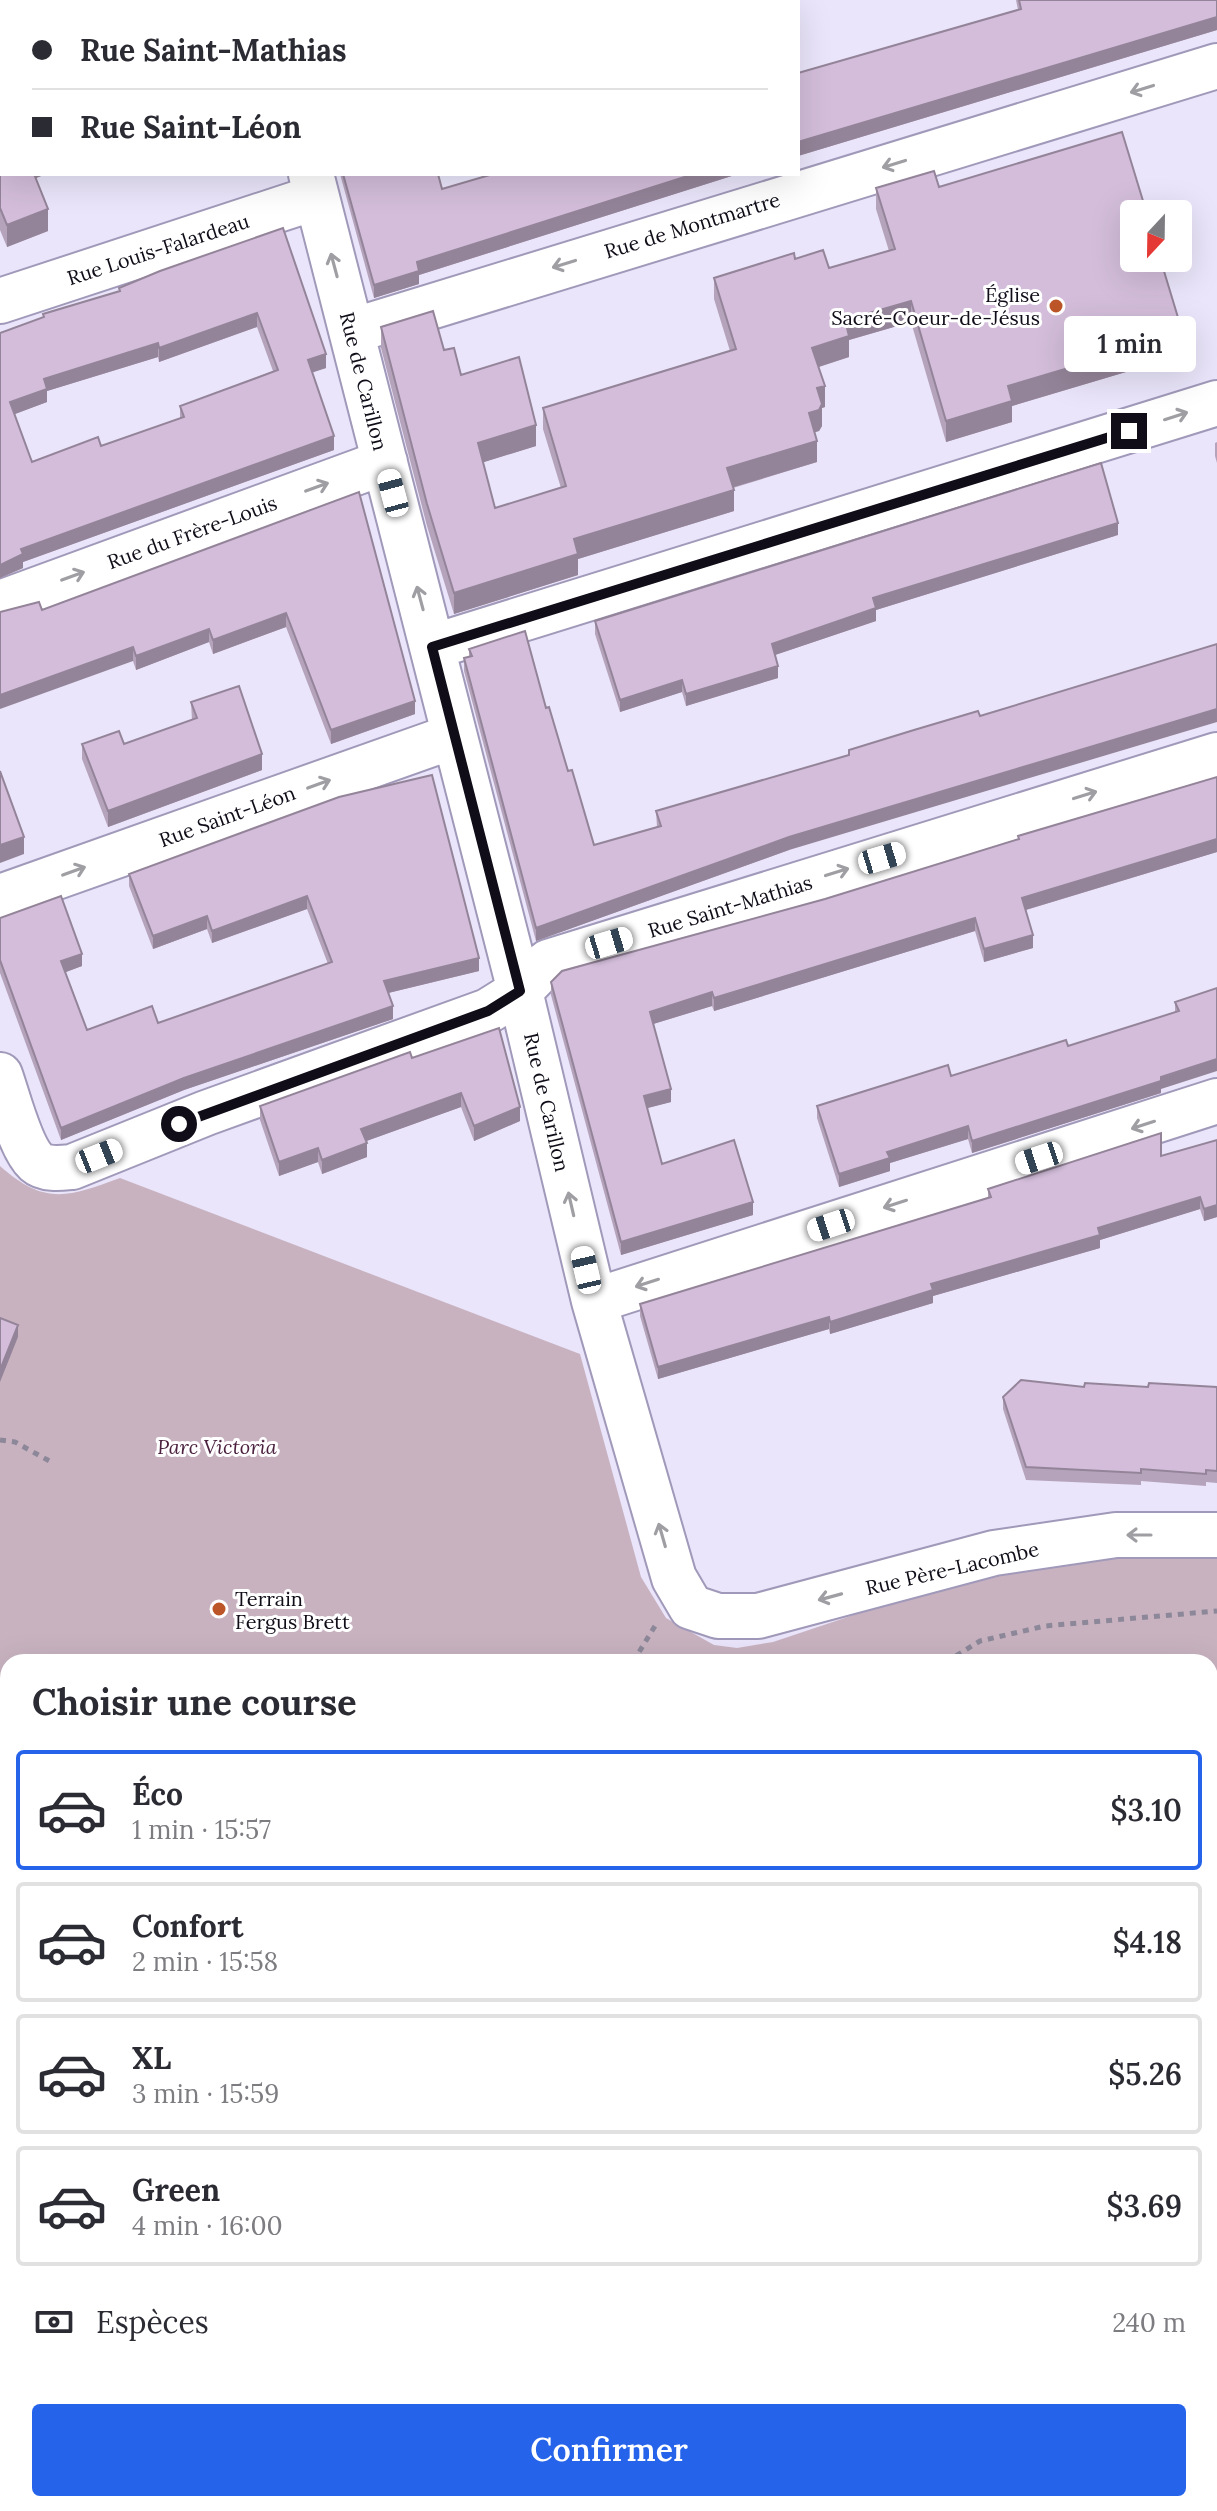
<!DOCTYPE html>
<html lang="fr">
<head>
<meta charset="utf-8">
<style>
	:root { --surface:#fff; --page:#f7f7f7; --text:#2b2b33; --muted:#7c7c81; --line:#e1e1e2; --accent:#2563eb }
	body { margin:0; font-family:Lora,serif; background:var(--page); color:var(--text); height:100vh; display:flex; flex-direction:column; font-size:30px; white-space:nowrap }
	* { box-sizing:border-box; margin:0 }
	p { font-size:26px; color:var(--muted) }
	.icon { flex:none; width:44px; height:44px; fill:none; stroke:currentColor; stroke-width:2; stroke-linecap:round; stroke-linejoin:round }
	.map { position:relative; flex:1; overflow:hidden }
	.drawer { position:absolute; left:0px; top:1654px; width:1218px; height:858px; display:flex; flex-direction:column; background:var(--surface); border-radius:24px 24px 0 0; box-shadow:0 8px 32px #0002 }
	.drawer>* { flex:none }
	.banner { position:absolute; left:0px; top:0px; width:800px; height:176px; box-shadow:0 8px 32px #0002; display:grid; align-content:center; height:176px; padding:0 32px; background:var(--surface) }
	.needle { width:52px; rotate:202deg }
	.controls { position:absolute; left:1120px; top:200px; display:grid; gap:16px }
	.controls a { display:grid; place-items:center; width:72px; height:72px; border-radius:8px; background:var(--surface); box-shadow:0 8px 32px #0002; font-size:40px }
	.end { position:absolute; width:36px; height:36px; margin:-18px; border:10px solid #100c18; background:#fff; box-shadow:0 0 0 4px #fff }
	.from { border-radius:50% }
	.bubble { position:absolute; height:56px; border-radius:8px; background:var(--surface); box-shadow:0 8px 32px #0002; font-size:26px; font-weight:600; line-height:56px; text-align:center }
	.car { position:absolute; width:24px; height:48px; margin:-24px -12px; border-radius:10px; box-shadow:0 0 6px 2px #0007; background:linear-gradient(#fff 24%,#345 0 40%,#fff 0 76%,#345 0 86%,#fff 0) }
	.banner b { display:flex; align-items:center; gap:28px; height:76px; font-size:30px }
	.banner b+b { border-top:2px solid var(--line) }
	.banner i { width:20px; height:20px; background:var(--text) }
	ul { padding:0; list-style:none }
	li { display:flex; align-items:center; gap:24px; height:120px; margin:0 16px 12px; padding:0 16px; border:4px solid var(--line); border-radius:8px }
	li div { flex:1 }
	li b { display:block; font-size:30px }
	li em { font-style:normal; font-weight:600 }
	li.selected { border-color:var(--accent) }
	li>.icon { width:72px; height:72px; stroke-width:1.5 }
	h2 { padding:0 32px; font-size:36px; line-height:96px }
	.pay { display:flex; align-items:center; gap:20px; height:88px; padding:0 32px; font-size:30px }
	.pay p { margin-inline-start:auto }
	.cta { display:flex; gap:16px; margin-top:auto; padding:16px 32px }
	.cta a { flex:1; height:92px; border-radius:8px; background:var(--accent); color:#fff; font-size:32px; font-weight:600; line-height:92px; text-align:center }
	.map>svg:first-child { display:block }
	.green { fill:#c8b2c0 }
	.water { fill:#afc4e0 }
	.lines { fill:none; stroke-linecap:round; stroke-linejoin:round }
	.minor-casing { stroke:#a199b9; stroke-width:48 }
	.path { stroke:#8d8899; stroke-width:5; stroke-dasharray:6 6; stroke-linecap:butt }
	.minor { stroke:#fff; stroke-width:44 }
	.wall { fill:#b5a3bb; fill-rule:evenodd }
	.shaded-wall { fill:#948499 }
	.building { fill:#d3bdda; stroke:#948499; stroke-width:2; fill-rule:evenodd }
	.oneway { stroke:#9f9ea3 }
	.route { stroke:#100c18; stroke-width:10 }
	.poi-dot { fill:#bc5628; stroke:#fff; stroke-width:3 }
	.labels { text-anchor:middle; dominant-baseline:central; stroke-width:6; stroke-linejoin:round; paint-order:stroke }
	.street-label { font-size:20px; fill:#100c18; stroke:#fff }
	.poi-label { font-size:20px; fill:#100c18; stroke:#fff; text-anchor:end }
	.park-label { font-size:20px; font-style:italic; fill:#4b213f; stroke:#fff }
</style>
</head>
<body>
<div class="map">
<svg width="1217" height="2511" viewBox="0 0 1217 2511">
	<rect width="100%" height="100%" fill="#eae5fa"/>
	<!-- green -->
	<path class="green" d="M 0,1166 C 45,1206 68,1197 120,1178 L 580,1354 L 641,1577 L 666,1618 L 714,1645 L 737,1648 L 773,1642 L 1009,1563 L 1134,1550 L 1217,1552 L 1217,1822 L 1210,1824 L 1210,1662 L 8,1662 L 8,2439 L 0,2438 Z
		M 1217,2220 L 1217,2511 L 463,2511 L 475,2504 L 1210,2504 L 1210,2222 Z"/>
	<!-- water -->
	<path class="water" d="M 1217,1822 L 1217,2220 L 1210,2222 L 1210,1824 Z
		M 0,2438 L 8,2439 L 8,2504 L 475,2504 L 463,2511 L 0,2511 Z"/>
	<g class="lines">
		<defs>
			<path id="minor" d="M 49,2 L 54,0
				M 283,2 L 289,0
				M 0,21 L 2,20
				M 311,174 L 520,991 L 594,1301 L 674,1578 L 691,1607 L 718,1616 L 758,1616 L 994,1553 L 1116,1535 L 1217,1535
				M 0,301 L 317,197
				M 352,331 L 1217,66
				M 0,603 L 385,462
				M 432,647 L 1217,403
				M 0,897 L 454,736
				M 0,1075 C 8,1097 20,1147 36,1162 C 45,1170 61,1168 72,1167 L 206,1113 L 488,1011 L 520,991 L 548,962 L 1217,755
				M 594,1301 L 1217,1101"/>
		</defs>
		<!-- minor casing -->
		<use href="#minor" class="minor-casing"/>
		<!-- path -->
		<path class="path" d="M 0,1440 L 15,1442 L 53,1463
			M 633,1662 L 655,1626
			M 946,1662 L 980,1641 L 1045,1626 L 1217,1611
			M 1210,1770 L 1217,1769
			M 0,2053 L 8,2058
			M 0,2262 L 8,2257
			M 1210,2271 L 1217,2270
			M 0,2283 L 8,2297
			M 0,2337 L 8,2331
			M 1210,2399 L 1217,2398
			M 132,2504 L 136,2511
			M 564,2511 L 577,2504
			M 866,2511 L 881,2504"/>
		<!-- minor -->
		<use href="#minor" class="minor"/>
	</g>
	<!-- wall -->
	<path class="wall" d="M 1016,0 L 1217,0 L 1217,30 L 798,156 L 1018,10 Z
		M 0,36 L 2,174 L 46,174 L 36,178 L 48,231 L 7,247 L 0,230 Z
		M 340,174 L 438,174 L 442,189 L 493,174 L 738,174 L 419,275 L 419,284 L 374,298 Z
		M 939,187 L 1183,355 L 1012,406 L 1012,422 L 946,442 L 911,322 L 849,340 L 849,357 L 819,367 L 825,407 L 822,408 L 822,426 L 819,431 L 815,432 L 817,462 L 733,488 L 734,511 L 578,559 L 578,575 L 454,614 L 427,526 L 381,348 L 381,327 L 444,350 L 461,375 L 536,446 L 483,462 L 495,508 L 561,488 L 543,429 L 543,408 L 730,351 L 714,299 L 714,278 L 795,259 L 829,268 L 889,251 L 876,209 L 876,188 Z
		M 283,228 L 326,368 L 312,372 L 334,450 L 23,562 L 23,568 L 0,578 L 0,333 L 43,318 L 43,314 L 119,292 L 119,288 ZM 257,327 L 273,371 L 180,406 L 180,418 L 101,446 L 32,462 L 14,414 L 47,402 L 47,391 L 158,357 L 159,362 Z
		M 1217,442 L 1217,463 L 1215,456 L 1215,443 Z
		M 359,492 L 415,714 L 331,744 L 286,627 L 213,654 L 209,642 L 136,670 L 133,661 L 42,610 Z
		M 1118,535 L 876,610 L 876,621 L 775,655 L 778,678 L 686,706 L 682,692 L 620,712 L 595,634 L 595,621 Z
		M 469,649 L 546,708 L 594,845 L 657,827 L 656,811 L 849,755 L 914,730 L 789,850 L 536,941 L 464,671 L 464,658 L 469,657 Z
		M 191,702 L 262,770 L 108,827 L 82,759 L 82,744 L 124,744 L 192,720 Z
		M 1217,777 L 1217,852 L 1026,910 L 1033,948 L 984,962 L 975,931 L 714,1011 L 712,1006 L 653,1024 L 671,1102 L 647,1108 L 662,1164 L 753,1215 L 621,1255 L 551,995 L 551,982 L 1018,840 L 1018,836 Z
		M 339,797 L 479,971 L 388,993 L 393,1019 L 184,1090 L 61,1140 L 0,973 L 0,918 L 82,966 L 65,972 L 87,1030 L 158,1023 L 328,964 L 307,909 L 212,943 L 207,929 L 153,949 L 129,886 L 129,874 Z
		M 1217,988 L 1161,1089 L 1161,1093 L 972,1153 L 968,1139 L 890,1163 L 890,1171 L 839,1187 L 817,1118 L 817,1106 L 951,1076 L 1068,1046 L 1175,1012 L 1175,1002 Z
		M 412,1058 L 520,1121 L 474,1141 L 461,1107 L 366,1141 L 367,1157 L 322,1174 L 318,1162 L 279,1176 L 260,1120 L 260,1106 Z
		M 1217,1140 L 1217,1217 L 1204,1221 L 1200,1209 L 1100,1240 L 1100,1248 L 933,1296 L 933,1303 L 830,1334 L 829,1329 L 658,1379 L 640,1316 L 640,1304 L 988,1198 L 988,1189 L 1161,1156 Z
		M 1084,1387 L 1217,1387 L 1217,1483 L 1206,1482 L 1206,1486 L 1141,1481 L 1141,1485 L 1026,1480 L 1003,1409 L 1003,1397 Z"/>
	<!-- shaded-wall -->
	<path class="shaded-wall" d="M 1217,17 L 1217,30 L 798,156 L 798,142 Z
		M 29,174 L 46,174 L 29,181 Z
		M 694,174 L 738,174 L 419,275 L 419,284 L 374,298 L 374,285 L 417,262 Z
		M 48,209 L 48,231 L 7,247 L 7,225 Z
		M 911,301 L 911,322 L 849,340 L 849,357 L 812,369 L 812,348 L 845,320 Z
		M 257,313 L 257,327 L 159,362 L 159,348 Z
		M 1183,334 L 1183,355 L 1012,406 L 1012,422 L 946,442 L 946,421 L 1008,386 Z
		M 158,343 L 158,357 L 47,391 L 47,402 L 10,416 L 10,402 L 44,379 Z
		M 326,354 L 326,368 L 308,374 L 308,360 Z
		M 825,386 L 825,407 L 822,408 L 822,426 L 819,431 L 809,434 L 809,413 L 817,388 Z
		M 536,425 L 536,446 L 478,464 L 478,443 Z
		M 334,436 L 334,450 L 23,562 L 23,568 L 0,578 L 0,565 L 21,549 Z
		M 817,441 L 817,462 L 727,489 L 727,468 Z
		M 734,490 L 734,511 L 578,559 L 578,575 L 454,614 L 454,593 L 574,539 Z
		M 1118,523 L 1118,535 L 876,610 L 876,621 L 772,656 L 772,644 L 873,598 Z
		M 286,613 L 286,627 L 213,654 L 213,640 Z
		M 209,629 L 209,642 L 136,670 L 136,656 Z
		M 133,647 L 133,661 L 0,709 L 0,695 Z
		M 778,666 L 778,678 L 686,706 L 686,694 Z
		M 682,680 L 682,692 L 620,712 L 620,700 Z
		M 415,701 L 415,714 L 331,744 L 331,730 Z
		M 1217,709 L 1217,722 L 789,850 L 536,941 L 536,928 L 789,837 Z
		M 262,754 L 262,770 L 108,827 L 108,811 Z
		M 24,837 L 24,854 L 0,863 L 0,845 Z
		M 1217,839 L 1217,852 L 1022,911 L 1022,898 Z
		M 307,896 L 307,909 L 212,943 L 212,931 Z
		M 207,916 L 207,929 L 153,949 L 153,936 Z
		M 975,918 L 975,931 L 714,1011 L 714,998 Z
		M 1033,935 L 1033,948 L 984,962 L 984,949 Z
		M 82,954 L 82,966 L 61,974 L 61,961 Z
		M 479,958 L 479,971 L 384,994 L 384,981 Z
		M 712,992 L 712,1006 L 650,1025 L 650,1012 Z
		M 393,1006 L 393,1019 L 184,1090 L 61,1140 L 61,1128 L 184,1078 Z
		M 1217,1059 L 1217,1071 L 1161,1089 L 1161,1093 L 972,1153 L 972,1141 Z
		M 671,1089 L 671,1102 L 644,1109 L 644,1096 Z
		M 461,1093 L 461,1107 L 361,1143 L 361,1129 Z
		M 520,1107 L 520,1121 L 474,1141 L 474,1126 Z
		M 968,1126 L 968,1139 L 890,1163 L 890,1171 L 839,1187 L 839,1174 L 887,1152 Z
		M 367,1143 L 367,1157 L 322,1174 L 322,1160 Z
		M 318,1148 L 318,1162 L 279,1176 L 279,1162 Z
		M 1200,1197 L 1200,1209 L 1100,1240 L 1100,1248 L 933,1296 L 933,1303 L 830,1334 L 830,1322 L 931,1284 L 1098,1228 Z
		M 753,1202 L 753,1215 L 621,1255 L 621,1242 Z
		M 1217,1205 L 1217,1217 L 1204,1221 L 1204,1209 Z
		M 829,1317 L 829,1329 L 658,1379 L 658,1367 Z
		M 18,1325 L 18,1337 L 0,1382 L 0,1370 Z"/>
	<!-- building -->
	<path class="building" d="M 94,0 L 158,0 L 159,2 L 89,2 Z
		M 349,0 L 574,0 L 575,2 L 342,2 Z
		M 1019,0 L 1217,0 L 1217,17 L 798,142 L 798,73 L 1021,9 Z
		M 2,35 L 2,174 L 34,174 L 48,209 L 7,225 L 0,208 L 0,36 Z
		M 1122,132 L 1147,214 L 1134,214 L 1134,258 L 1160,258 L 1183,334 L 1008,386 L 1012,401 L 946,421 L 911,301 L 845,320 L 849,336 L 812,348 L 825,386 L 817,388 L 822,404 L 819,410 L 809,413 L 817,441 L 727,468 L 734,490 L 574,539 L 578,554 L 454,593 L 427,504 L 381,327 L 433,311 L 444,350 L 454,348 L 461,375 L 519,357 L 536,425 L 478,443 L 495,508 L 566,486 L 543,408 L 736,349 L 714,278 L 794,253 L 795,259 L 823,250 L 829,268 L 895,249 L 876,188 L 934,171 L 939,187 Z
		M 343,174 L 438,174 L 442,189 L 493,174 L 694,174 L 417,262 L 419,271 L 374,285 Z
		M 283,228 L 326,354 L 308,360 L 334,436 L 21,549 L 23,554 L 0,565 L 0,333 L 44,317 L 43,314 L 120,291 L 119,288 L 160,271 ZM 257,313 L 278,370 L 180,406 L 184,417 L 101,446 L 98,437 L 32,462 L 10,402 L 47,389 L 44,379 L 158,343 L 159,348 Z
		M 1101,463 L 1118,523 L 873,598 L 876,608 L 772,644 L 778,666 L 686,694 L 682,680 L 620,700 L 595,621 Z
		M 359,492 L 415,701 L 331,730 L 286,613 L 213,640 L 209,629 L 136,656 L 133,647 L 0,695 L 0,612 L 39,602 L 42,610 Z
		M 525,631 L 546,708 L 549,707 L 568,771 L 572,770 L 594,845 L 661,826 L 656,811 L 849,755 L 849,750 L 914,730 L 978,711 L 980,716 L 1217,644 L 1217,709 L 789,837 L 536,928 L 464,658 L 472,656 L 469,649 Z
		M 239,686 L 262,754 L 108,811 L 82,744 L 119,731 L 124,744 L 197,718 L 191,702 Z
		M 0,771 L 24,837 L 0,845 Z
		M 432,775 L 479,958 L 384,981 L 393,1006 L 184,1078 L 61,1128 L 0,960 L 0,918 L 61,896 L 82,954 L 61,961 L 87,1030 L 152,1006 L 158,1023 L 332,962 L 307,896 L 212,931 L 207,916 L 153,936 L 129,874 L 339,797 Z
		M 1217,777 L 1217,839 L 1022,898 L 1033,935 L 984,949 L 975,918 L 714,998 L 712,992 L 650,1012 L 671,1089 L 644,1096 L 662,1164 L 734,1140 L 753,1202 L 621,1242 L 551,982 L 562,971 L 825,899 L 1019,839 L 1018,836 Z
		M 1217,988 L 1217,1059 L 1161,1077 L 1161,1081 L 972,1141 L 968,1126 L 887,1152 L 890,1158 L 839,1174 L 817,1106 L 948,1065 L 951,1076 L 1066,1040 L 1068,1046 L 1179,1011 L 1175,1002 Z
		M 499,1028 L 520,1107 L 474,1126 L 461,1093 L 361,1129 L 367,1143 L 322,1160 L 318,1148 L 279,1162 L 260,1106 L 410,1052 L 412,1058 Z
		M 1161,1133 L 1161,1156 L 1217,1140 L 1217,1205 L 1204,1209 L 1200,1197 L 1098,1228 L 1100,1235 L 931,1284 L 933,1290 L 830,1322 L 829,1317 L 658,1367 L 640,1304 L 991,1197 L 988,1189 Z
		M 0,1318 L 18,1325 L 0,1370 Z
		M 1021,1380 L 1084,1387 L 1085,1383 L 1148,1387 L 1149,1383 L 1217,1387 L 1217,1471 L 1206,1470 L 1206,1474 L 1141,1469 L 1141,1473 L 1026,1467 L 1003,1397 Z"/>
	<!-- one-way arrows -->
	<defs><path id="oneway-shaft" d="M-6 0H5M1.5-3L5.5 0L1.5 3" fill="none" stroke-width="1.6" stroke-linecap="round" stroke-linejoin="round" transform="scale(2)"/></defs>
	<g class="oneway">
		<use href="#oneway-shaft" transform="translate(1142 89) rotate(163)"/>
		<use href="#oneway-shaft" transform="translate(894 164) rotate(163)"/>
		<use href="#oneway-shaft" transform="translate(564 264) rotate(163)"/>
		<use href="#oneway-shaft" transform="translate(334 265) rotate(-105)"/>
		<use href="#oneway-shaft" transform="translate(1176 416) rotate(-18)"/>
		<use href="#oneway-shaft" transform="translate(317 487) rotate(-20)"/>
		<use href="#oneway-shaft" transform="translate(73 576) rotate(-20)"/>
		<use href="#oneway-shaft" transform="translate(420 598) rotate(-105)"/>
		<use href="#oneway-shaft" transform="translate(319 784) rotate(-20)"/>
		<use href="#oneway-shaft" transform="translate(1085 795) rotate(-17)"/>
		<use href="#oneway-shaft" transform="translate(74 871) rotate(-20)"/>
		<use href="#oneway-shaft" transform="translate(837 872) rotate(-17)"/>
		<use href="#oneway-shaft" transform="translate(1143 1125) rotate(162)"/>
		<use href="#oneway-shaft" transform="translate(571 1204) rotate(-103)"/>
		<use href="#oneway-shaft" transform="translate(895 1204) rotate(162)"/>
		<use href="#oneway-shaft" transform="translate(647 1283) rotate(162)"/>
		<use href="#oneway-shaft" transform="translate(662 1535) rotate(-106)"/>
		<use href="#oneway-shaft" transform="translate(1139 1535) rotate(-180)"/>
		<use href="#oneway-shaft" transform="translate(830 1597) rotate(165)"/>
	</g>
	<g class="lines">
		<!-- route -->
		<path class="route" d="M 179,1124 L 488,1011 L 520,991 L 432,647 L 1129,431"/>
	</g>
	<!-- markers -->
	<g class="poi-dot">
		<circle cx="1056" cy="306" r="8"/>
		<circle cx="219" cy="1609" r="8"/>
	</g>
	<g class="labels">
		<!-- street labels -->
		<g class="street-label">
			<text transform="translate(692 225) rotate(-17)">Rue de Montmartre</text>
			<text transform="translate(158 249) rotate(-18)">Rue Louis-Falardeau</text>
			<text transform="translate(364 381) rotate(76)">Rue de Carillon</text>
			<text transform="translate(192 532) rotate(-20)">Rue du Frère-Louis</text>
			<text transform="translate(227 816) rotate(-20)">Rue Saint-Léon</text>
			<text transform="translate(730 906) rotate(-17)">Rue Saint-Mathias</text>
			<text transform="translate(547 1102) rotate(77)">Rue de Carillon</text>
			<text transform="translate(952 1568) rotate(-13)">Rue Père-Lacombe</text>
		</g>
		<!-- poi labels -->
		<g class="poi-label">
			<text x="1040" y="294">Église<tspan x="1040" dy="23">Sacré-Coeur-de-Jésus</tspan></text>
			<text x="235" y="1598" text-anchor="start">Terrain<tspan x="235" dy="23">Fergus Brett</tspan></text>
		</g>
		<!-- park labels -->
		<g class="park-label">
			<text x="217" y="1446">Parc Victoria</text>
		</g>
	</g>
</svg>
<div class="controls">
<a><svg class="needle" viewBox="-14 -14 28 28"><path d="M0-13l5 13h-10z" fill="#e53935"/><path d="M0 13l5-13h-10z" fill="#7c7c81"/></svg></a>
</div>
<i class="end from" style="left:179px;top:1124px"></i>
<i class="end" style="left:1129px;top:431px"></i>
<div class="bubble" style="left:1064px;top:316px;width:132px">1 min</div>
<i class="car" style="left:393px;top:493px;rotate:345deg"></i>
<i class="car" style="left:882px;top:858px;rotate:73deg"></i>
<i class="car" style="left:609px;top:943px;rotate:73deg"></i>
<i class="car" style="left:99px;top:1156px;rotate:68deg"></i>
<i class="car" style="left:1039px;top:1158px;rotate:252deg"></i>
<i class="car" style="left:831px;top:1225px;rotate:252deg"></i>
<i class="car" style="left:586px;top:1270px;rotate:347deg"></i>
<div class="banner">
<b><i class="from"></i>Rue Saint-Mathias</b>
<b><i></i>Rue Saint-Léon</b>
</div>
<section class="drawer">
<h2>Choisir une course</h2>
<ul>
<li class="selected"><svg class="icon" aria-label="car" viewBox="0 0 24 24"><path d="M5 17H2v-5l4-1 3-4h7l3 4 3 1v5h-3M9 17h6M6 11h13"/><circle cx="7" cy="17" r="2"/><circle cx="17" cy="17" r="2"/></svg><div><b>Éco</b><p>1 min · 15:57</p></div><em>$3.10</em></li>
<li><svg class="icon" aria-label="car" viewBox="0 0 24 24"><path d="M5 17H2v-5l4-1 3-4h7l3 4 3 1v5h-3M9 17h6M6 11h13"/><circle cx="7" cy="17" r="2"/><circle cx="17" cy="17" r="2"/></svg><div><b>Confort</b><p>2 min · 15:58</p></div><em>$4.18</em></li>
<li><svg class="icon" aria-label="car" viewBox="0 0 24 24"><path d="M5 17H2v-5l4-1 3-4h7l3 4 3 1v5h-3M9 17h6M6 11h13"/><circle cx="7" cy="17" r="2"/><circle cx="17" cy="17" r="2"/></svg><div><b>XL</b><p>3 min · 15:59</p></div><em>$5.26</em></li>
<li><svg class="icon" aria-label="car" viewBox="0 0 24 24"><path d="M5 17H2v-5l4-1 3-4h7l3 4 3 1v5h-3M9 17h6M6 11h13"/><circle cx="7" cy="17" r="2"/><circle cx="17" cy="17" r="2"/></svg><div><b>Green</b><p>4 min · 16:00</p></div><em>$3.69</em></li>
</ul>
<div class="pay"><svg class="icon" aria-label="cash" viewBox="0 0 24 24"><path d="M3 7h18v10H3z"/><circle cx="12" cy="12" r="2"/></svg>Espèces<p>240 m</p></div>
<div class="cta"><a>Confirmer</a></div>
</section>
</div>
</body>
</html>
